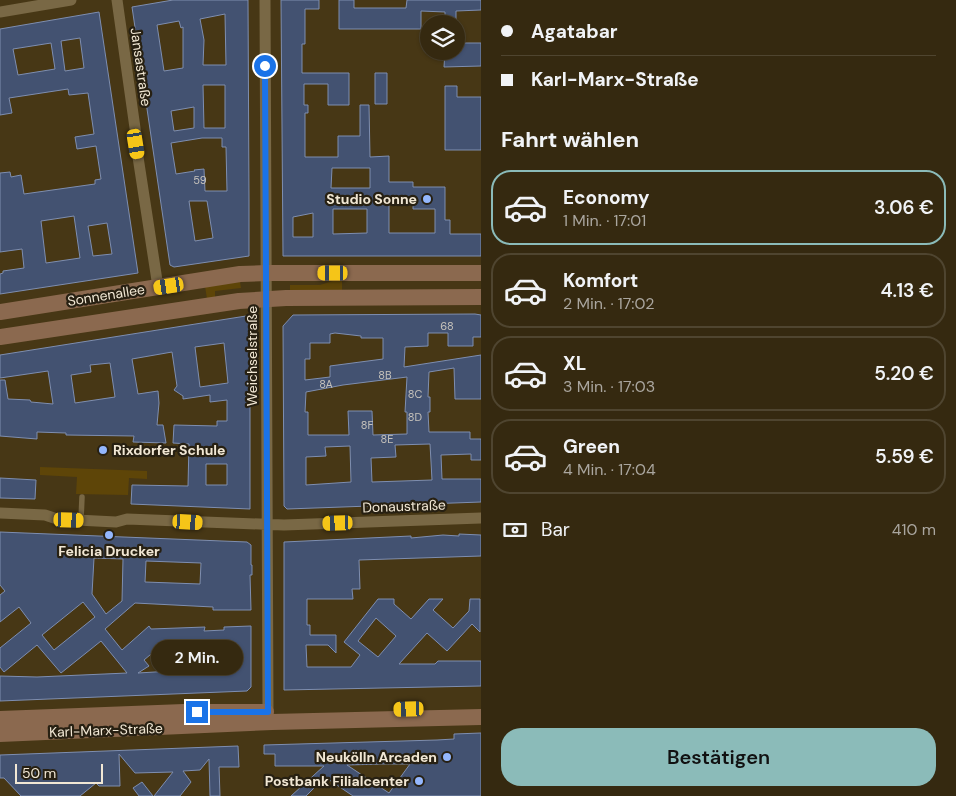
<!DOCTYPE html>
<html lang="de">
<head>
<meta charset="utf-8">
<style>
	:root { --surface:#352910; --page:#40351e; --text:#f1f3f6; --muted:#aaa69f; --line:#4f4530; --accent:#8bbbb9 }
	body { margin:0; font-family:"DM Sans",sans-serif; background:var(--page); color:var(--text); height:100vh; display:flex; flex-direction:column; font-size:19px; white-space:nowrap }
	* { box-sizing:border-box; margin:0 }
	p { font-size:16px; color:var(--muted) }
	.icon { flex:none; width:28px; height:28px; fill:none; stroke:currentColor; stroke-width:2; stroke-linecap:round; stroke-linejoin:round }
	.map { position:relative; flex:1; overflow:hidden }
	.drawer { display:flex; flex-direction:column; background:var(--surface); width:475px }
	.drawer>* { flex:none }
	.top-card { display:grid; align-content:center; height:110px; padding:0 20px; background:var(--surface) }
	.buttons { position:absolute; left:420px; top:15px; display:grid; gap:10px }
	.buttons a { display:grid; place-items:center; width:45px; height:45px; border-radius:50%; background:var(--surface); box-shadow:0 1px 4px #0004,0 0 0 1px var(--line); font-size:25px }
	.scale { position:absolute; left:15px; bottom:12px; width:88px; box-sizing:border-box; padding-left:5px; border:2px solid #f1e7d4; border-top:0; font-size:14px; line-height:18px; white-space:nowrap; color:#f1e7d4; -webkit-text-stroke:4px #272012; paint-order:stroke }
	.end { position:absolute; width:22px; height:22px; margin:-11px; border:6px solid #1a73e8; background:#fff; box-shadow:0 0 0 2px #fff }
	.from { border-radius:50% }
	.bubble { position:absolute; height:35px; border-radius:18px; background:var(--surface); box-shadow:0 1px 4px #0004,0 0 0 1px var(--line); font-size:16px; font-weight:600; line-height:35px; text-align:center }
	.car { position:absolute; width:15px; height:30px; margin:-15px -8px; border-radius:6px; box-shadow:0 0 4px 1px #0007; background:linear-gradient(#f5c518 24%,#345 0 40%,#f5c518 0 76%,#345 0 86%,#f5c518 0) }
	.top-card b { display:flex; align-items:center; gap:18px; height:48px; font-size:19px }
	.top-card b+b { border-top:1px solid var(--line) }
	.top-card i { width:12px; height:12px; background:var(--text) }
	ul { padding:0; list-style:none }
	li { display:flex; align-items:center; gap:15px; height:75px; margin:0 10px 8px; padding:0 10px; border:2px solid var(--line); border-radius:20px }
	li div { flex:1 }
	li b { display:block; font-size:19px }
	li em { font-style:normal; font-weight:600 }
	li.current { border-color:var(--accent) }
	li>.icon { width:45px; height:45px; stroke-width:1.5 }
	h2 { padding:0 20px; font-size:22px; line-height:60px }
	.pay { display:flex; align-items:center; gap:12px; height:55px; padding:0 20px; font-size:19px }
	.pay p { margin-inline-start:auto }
	.button { display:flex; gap:10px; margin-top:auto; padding:10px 20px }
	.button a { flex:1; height:58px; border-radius:20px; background:var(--accent); color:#111; font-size:20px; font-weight:600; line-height:58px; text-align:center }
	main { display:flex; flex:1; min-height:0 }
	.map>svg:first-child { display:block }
	.green { fill:#5e4508 }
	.building { fill:#435271; stroke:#7e8eb0; fill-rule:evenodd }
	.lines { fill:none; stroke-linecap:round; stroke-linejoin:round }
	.lane { stroke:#796845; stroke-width:5.5 }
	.street { stroke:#796845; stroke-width:11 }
	.secondary { stroke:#8b694f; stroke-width:16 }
	.route { stroke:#1a73e8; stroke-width:6 }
	.poi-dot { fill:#94b7fd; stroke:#272012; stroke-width:2 }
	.labels { text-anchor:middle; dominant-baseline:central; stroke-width:4.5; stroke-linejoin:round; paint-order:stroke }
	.number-label { font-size:11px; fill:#c6c2bb }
	.street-label { font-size:14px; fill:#f1e7d4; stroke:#272012 }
	.poi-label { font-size:14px; font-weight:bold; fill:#f1e7d4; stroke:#272012; text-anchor:end }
</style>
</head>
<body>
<main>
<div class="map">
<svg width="481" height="796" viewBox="0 0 481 796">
	<rect width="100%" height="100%" fill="#473715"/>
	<!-- green -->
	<path class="green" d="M 342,278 L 342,292 L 290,290 L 290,285 L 320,285 Z
		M 240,282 L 241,288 L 215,291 L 215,298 L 207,299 L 205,286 Z
		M 40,467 L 147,471 L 147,479 L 129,478 L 128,495 L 76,494 L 77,477 L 40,475 Z"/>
	<!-- building -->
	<path class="building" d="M 173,0 L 248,0 L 249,201 L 249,256 L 174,267 L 170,265 L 132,7 ZM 225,14 L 226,65 L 203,65 L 204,40 L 200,19 ZM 179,21 L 181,28 L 183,27 L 183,68 L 164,71 L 157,25 ZM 203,85 L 225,85 L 225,128 L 204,128 ZM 194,107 L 194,128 L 174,131 L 171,111 ZM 202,138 L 222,138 L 222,147 L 226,147 L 227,191 L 205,191 L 204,169 L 194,170 L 195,171 L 176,174 L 171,143 ZM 189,201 L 207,201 L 213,238 L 195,241 Z
		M 281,0 L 319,0 L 319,9 L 305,9 L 305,44 L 302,44 L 302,73 L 349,73 L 349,105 L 328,105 L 328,84 L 304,84 L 304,105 L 308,105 L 308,113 L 305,113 L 305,157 L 338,157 L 338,136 L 360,136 L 360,105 L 369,105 L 370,157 L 389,156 L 389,182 L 413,182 L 413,187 L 445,187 L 445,220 L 450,220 L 450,234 L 481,234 L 481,256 L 283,256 ZM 332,168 L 370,168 L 370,188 L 331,188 ZM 389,203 L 413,203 L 413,209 L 435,209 L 435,233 L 389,233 ZM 333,209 L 367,209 L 367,233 L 333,234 ZM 313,213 L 313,237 L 293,237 L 293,217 Z
		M 339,0 L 354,0 L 354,8 L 406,8 L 407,0 L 481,0 L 481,10 L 456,11 L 456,24 L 445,24 L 445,12 L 421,11 L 421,29 L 339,29 Z
		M 99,12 L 138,273 L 0,294 L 0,274 L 3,273 L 3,271 L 24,268 L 22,249 L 0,252 L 0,173 L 10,172 L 11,177 L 21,175 L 24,194 L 95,184 L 95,180 L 101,179 L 96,146 L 77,149 L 75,137 L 94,134 L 88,93 L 69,95 L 68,89 L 9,98 L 12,113 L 0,115 L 0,29 ZM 80,38 L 84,68 L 65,71 L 61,41 ZM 51,43 L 55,69 L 18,75 L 13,49 ZM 74,216 L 80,258 L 46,263 L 41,221 ZM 107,223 L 112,254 L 93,256 L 88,226 Z
		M 456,43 L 481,43 L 481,66 L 444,67 L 445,51 L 456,51 Z
		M 375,73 L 387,73 L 387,104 L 375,104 Z
		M 445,86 L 457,86 L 457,97 L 481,97 L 481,150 L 445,150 Z
		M 475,314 L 481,315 L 481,337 L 473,337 L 473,346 L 448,346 L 448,333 L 428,333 L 428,346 L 405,347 L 404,367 L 481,355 L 481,399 L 455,399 L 454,368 L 429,372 L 428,397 L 430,397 L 430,412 L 428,412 L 429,432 L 470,432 L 470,439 L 481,439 L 481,460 L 471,460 L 471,454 L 441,455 L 442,479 L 481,479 L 481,502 L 287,509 L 284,506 L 283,326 L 293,315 ZM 335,333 L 361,336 L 361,338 L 383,338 L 383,359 L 330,366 L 330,377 L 305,380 L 305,359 L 310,359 L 310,343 L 330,343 L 330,334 ZM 407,377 L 405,412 L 407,412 L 407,434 L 373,435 L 372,411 L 348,411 L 349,435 L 308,435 L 308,412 L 305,412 L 306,392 L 343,385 ZM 430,444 L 432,480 L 372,482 L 371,458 L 396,457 L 395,445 ZM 350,446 L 351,482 L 306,485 L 306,457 L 326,456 L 325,447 Z
		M 246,316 L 250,320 L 250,509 L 131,504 L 132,485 L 188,486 L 189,444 L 173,443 L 174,425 L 217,426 L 217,421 L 227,421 L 227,400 L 210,402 L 210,395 L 183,399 L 183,396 L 174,390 L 177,386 L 172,352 L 132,359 L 138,394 L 158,391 L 159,403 L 157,425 L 163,425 L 166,443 L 133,442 L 134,436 L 66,435 L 66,433 L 37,432 L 37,439 L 0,436 L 0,380 L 5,380 L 8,399 L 30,400 L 31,402 L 53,404 L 48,371 L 0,378 L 0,355 ZM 224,343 L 228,383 L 200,387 L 195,347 ZM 110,363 L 115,397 L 75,403 L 71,375 L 91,372 L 90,365 ZM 206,464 L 227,464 L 227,485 L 206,485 Z
		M 0,478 L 36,480 L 35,499 L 0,498 Z
		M 0,532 L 247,542 L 251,545 L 251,565 L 252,565 L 252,575 L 250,575 L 251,610 L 213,610 L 213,607 L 135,603 L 105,629 L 122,650 L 149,626 L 151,629 L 205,627 L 204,631 L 224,630 L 224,627 L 251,626 L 251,687 L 247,691 L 0,701 L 0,676 L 37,677 L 127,673 L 101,641 L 61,673 L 37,645 L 4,672 L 0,667 L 0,648 L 31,623 L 19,607 L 0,622 L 0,595 L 5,591 L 0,585 ZM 94,558 L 123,559 L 122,601 L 106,614 L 92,594 ZM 146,561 L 201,563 L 200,584 L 145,582 ZM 83,602 L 95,617 L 54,650 L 42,635 ZM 163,644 L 170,652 L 173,651 L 204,649 L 205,669 L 138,673 L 149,666 L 144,660 Z
		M 459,534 L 481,535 L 481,556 L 359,560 L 360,589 L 352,589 L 353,599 L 307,599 L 307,625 L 310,625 L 310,635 L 336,635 L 336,653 L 328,645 L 306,645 L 307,667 L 351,667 L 360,655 L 344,642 L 378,599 L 394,599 L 394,604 L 411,619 L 429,599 L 443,599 L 433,610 L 453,628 L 469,611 L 470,599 L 480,599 L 480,632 L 472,624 L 447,651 L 427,633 L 399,664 L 435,664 L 438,661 L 481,661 L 481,686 L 284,690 L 284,542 L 411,536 L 411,538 L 443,535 L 459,536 ZM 376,618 L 396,636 L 378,657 L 358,641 Z
		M 481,733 L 481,796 L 353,796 L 325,777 L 306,796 L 291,796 L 324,766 L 275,766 L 275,754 L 264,754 L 264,745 L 437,740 L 454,739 L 454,734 ZM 382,764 L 410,764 L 389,793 L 347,765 Z
		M 238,746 L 239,767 L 219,767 L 220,796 L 210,796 L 209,759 L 200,770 L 183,771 L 191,782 L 180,796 L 154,796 L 173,772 L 135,773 L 119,754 L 120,786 L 99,786 L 96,783 L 80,796 L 21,796 L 4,778 L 0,778 L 0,755 Z
		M 142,782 L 153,796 L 139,796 L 133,788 Z"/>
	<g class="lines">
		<!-- lane -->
		<path class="lane" d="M 81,520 L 82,497"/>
		<!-- street -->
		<path class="street" d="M 117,0 L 136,135 L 136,144 L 158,287
			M 265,0 L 268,712
			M 0,12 L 71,0
			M 0,513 L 45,515 L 57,519 L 116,522 L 127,519 L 284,525 L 481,518"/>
		<!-- secondary -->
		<path class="secondary" d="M 0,312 L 240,274 L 266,273 L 481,273
			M 0,337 L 239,301 L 286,298 L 481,297
			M 0,719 L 184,712 L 266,712
			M 0,734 L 272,722 L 481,717"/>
	</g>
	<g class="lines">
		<!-- route -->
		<path class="route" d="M 197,712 L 268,712 L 265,66"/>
	</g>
	<!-- markers -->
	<g class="poi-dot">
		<circle cx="427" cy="199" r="5"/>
		<circle cx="103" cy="450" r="5"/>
		<circle cx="109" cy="535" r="5"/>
		<circle cx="447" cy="757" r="5"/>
		<circle cx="419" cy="781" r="5"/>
	</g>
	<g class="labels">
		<!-- number labels -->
		<g class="number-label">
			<text x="200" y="180">59</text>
			<text x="447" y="326">68</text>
			<text x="385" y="375">8B</text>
			<text x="326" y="384">8A</text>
			<text x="415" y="394">8C</text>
			<text x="415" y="417">8D</text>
			<text x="367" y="425">8F</text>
			<text x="387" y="439">8E</text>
		</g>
		<!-- street labels -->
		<g class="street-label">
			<text transform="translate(141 67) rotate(82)">Jansastraße</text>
			<text transform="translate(106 295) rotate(-9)">Sonnenallee</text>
			<text transform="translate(252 356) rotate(-90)">Weichselstraße</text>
			<text transform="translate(404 506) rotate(-2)">Donaustraße</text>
			<text transform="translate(106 730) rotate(-2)">Karl-Marx-Straße</text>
		</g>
		<!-- poi labels -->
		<g class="poi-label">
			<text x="417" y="199">Studio Sonne</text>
			<text x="113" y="450" text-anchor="start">Rixdorfer Schule</text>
			<text x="109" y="551" text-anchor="middle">Felicia Drucker</text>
			<text x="437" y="757">Neukölln Arcaden</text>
			<text x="409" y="781">Postbank Filialcenter</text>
		</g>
	</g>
</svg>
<div class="buttons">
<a><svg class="icon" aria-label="layers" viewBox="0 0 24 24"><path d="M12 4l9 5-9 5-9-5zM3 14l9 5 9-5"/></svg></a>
</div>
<div class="scale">50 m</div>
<i class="end from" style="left:265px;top:66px"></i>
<i class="end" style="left:197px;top:712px"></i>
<div class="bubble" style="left:151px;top:640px;width:92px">2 Min.</div>
<i class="car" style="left:136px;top:144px;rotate:171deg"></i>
<i class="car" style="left:333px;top:273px;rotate:270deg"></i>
<i class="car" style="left:169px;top:286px;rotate:261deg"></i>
<i class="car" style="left:69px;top:520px;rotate:92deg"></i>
<i class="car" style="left:188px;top:522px;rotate:93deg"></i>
<i class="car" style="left:338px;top:523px;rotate:268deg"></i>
<i class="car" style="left:409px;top:709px;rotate:268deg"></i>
</div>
<section class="drawer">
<div class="top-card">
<b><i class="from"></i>Agatabar</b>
<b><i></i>Karl-Marx-Straße</b>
</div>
<h2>Fahrt wählen</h2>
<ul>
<li class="current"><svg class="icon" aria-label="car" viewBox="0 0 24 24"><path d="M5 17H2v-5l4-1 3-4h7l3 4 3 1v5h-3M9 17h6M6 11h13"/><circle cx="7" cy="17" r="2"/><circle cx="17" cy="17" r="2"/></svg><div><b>Economy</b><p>1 Min. · 17:01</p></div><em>3.06 €</em></li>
<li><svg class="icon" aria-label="car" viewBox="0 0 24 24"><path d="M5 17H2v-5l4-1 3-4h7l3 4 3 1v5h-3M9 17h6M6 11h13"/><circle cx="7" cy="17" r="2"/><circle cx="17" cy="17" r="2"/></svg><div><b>Komfort</b><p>2 Min. · 17:02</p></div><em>4.13 €</em></li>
<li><svg class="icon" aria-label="car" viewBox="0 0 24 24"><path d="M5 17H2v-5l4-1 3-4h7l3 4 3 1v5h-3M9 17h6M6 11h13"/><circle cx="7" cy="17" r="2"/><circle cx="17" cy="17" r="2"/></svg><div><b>XL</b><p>3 Min. · 17:03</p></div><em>5.20 €</em></li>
<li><svg class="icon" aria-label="car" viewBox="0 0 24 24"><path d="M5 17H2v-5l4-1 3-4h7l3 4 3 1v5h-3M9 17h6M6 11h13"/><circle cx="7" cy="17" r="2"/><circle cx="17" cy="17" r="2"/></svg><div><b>Green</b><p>4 Min. · 17:04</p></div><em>5.59 €</em></li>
</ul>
<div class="pay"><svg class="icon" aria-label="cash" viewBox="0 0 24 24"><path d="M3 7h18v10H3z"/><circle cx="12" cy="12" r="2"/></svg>Bar<p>410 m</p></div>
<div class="button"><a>Bestätigen</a></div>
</section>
</main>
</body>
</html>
